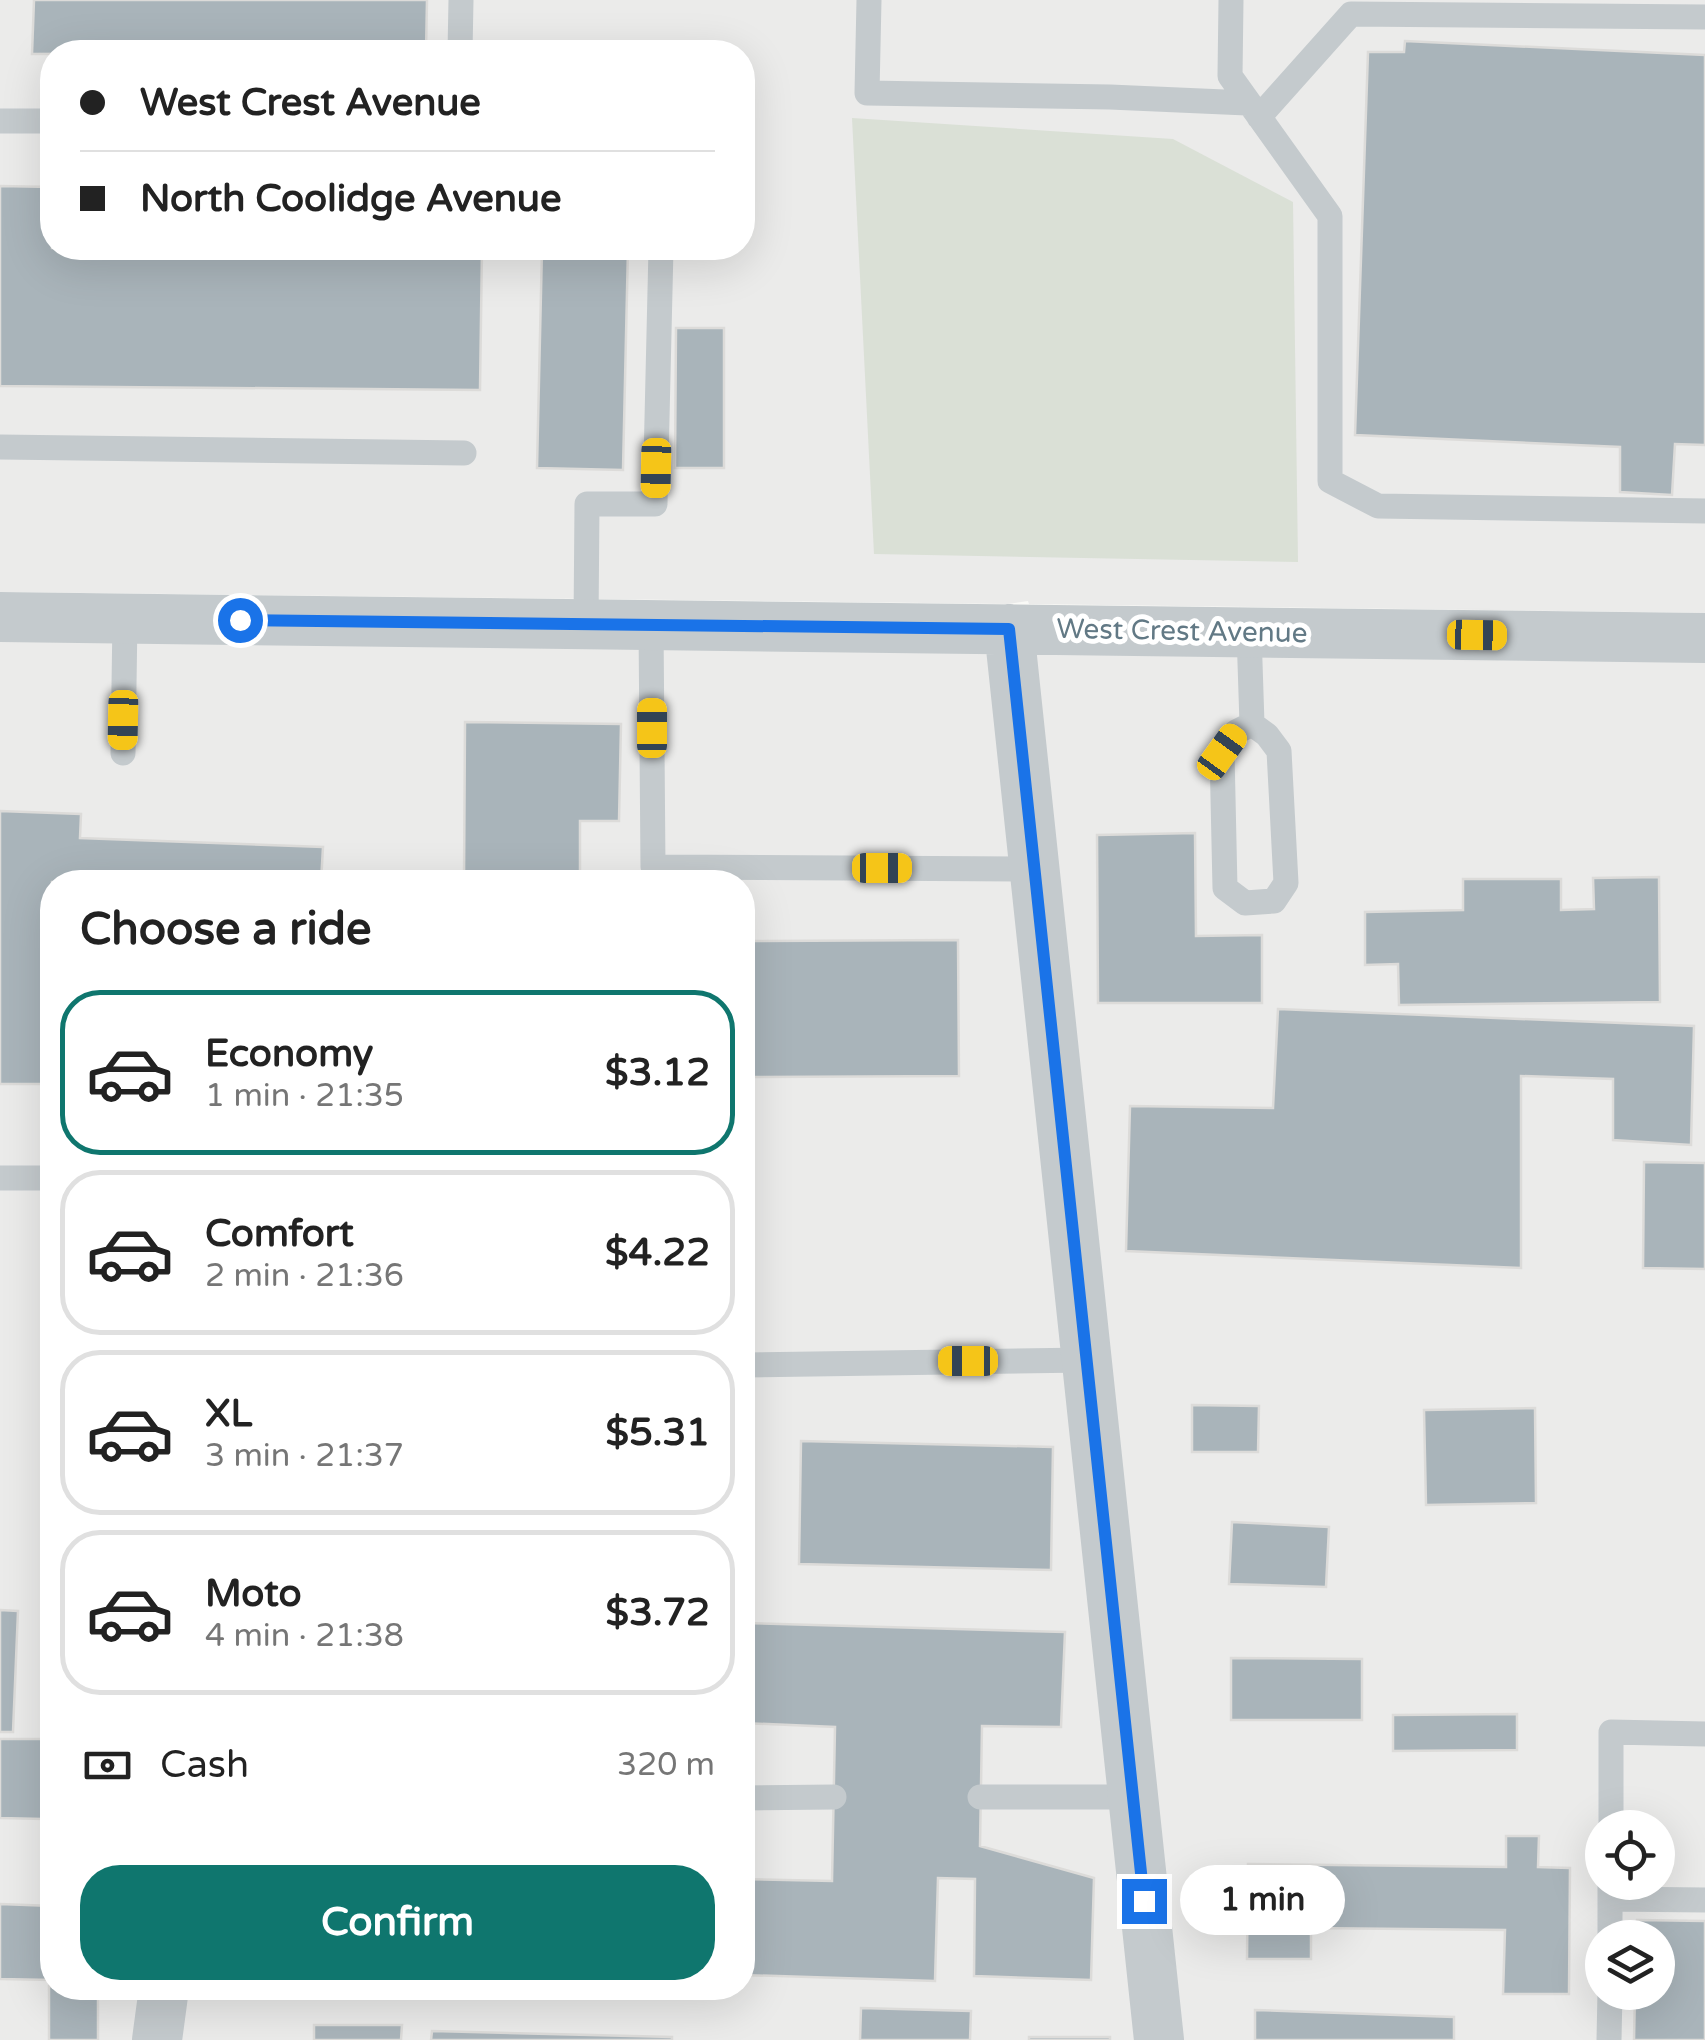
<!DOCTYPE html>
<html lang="en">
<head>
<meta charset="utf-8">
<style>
	:root { --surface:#fff; --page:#f2f2f2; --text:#222; --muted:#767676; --line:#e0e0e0; --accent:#0f766e }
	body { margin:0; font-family:"Varela Round",sans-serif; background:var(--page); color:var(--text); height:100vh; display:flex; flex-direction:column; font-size:38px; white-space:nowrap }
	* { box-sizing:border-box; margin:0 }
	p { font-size:32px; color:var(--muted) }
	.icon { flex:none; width:55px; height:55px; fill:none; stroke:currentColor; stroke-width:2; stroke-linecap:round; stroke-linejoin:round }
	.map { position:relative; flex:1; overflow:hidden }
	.drawer { position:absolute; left:40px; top:870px; width:715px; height:1130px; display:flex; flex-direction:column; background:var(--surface); border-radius:40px; box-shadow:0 10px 40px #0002 }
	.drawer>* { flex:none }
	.guide { position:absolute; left:40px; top:40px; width:715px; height:220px; border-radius:40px; box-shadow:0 10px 40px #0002; display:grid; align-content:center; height:220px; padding:0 40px; background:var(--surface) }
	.tools { position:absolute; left:1585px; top:1810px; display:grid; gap:20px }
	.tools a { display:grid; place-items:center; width:90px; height:90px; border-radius:50%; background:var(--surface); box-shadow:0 10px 40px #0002; font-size:50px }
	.end { position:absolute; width:45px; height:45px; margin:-22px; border:12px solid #1a73e8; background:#fff; box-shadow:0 0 0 5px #fff }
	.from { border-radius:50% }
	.bubble { position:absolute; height:70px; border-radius:35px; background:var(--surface); box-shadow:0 10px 40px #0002; font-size:32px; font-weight:700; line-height:70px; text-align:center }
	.car { position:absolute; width:30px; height:60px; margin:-30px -15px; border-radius:12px; box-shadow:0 0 8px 2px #0007; background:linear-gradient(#f5c518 24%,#345 0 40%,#f5c518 0 76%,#345 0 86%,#f5c518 0) }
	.guide b { display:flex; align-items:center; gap:35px; height:95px; font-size:38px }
	.guide b+b { border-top:2px solid var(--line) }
	.guide i { width:25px; height:25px; background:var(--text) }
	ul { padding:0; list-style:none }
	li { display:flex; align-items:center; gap:30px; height:165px; margin:0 20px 15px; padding:0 20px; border:5px solid var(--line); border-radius:40px }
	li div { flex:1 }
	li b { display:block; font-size:38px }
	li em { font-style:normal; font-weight:700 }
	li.active { border-color:var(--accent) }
	li>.icon { width:90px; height:90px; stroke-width:1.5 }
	h2 { padding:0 40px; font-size:45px; line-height:120px }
	.pay { display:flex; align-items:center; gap:25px; height:110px; padding:0 40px; font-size:38px }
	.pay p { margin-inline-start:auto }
	.action { display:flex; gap:20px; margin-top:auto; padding:20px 40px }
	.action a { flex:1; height:115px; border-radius:40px; background:var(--accent); color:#fff; font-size:40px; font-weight:700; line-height:115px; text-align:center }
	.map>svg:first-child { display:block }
	.built { fill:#ebebea; fill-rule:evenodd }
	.green { fill:#dae0d6 }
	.building { fill:#a9b4ba; stroke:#dcdbd9; stroke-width:2.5 }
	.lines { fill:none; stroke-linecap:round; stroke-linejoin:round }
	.lane { stroke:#c4cacd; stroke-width:25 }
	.street { stroke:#c4cacd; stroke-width:50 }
	.route { stroke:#1a73e8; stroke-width:12 }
	.labels { text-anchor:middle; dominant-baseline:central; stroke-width:10; stroke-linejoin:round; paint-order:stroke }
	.street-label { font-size:28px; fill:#627985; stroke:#fff }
</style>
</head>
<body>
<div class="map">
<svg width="1705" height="2040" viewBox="0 0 1705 2040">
	<rect width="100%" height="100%" fill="#fafaf7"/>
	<!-- built -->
	<path class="built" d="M 0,0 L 1705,0 L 1705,613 L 1029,604 L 1028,601 L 1008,604 L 0,592 ZM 52,52 L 742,52 L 742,248 L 52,248 Z
		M 0,641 L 990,653 L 1138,2040 L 179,2040 L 186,1988 L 742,1988 L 742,882 L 52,882 L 52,1988 L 142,1988 L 135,2040 L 0,2040 Z
		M 1034,654 L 1705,662 L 1705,2040 L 1182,2040 ZM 1602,1828 L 1658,1828 L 1658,1882 L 1602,1882 ZM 1602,1938 L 1658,1938 L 1658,1992 L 1602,1992 Z"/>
	<!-- green -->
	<path class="green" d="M 852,118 L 1173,139 L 1293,202 L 1298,562 L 874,554 Z"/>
	<!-- building -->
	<path class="building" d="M 34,0 L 427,0 L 426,52 L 32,54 Z
		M 1405,41 L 1705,55 L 1705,445 L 1675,444 L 1672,495 L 1620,492 L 1620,447 L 1355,435 L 1368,52 L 1404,52 Z
		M 0,186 L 52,187 L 52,248 L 482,248 L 480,390 L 0,386 Z
		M 542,248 L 628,248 L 623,470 L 537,468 Z
		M 676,328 L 724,328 L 724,468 L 675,468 Z
		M 465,722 L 621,724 L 619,821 L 580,821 L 580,882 L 464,882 Z
		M 0,811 L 81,814 L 80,838 L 323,847 L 321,882 L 52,882 L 52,1084 L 0,1084 Z
		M 1195,833 L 1196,936 L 1262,935 L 1262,1003 L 1098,1003 L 1097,835 Z
		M 1659,877 L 1660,1002 L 1399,1005 L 1398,964 L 1365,965 L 1365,912 L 1463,910 L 1463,879 L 1561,879 L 1561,910 L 1594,909 L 1593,878 Z
		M 958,940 L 959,1076 L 742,1077 L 742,941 Z
		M 1278,1009 L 1694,1026 L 1691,1145 L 1613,1140 L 1613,1079 L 1521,1076 L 1521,1268 L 1126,1251 L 1130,1106 L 1273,1108 Z
		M 1644,1162 L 1705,1163 L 1705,1269 L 1643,1268 Z
		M 1192,1405 L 1259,1406 L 1258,1452 L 1192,1452 Z
		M 1535,1408 L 1536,1503 L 1426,1505 L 1424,1410 Z
		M 801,1441 L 1053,1447 L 1051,1570 L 799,1564 Z
		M 1232,1522 L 1329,1527 L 1326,1587 L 1229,1584 Z
		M 0,1610 L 18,1611 L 13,1732 L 0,1732 Z
		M 742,1623 L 1065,1632 L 1061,1727 L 982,1726 L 980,1846 L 1094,1878 L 1091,1980 L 974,1976 L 975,1879 L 938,1878 L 935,1981 L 742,1975 L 742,1879 L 832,1881 L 835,1727 L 742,1723 Z
		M 1231,1658 L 1362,1659 L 1362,1720 L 1231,1720 Z
		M 1517,1714 L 1517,1750 L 1393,1751 L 1393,1715 Z
		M 0,1739 L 43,1739 L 43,1819 L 0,1818 Z
		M 1506,1836 L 1539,1836 L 1538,1867 L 1570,1868 L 1569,1994 L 1503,1994 L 1505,1930 L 1311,1928 L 1311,1959 L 1247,1959 L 1248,1864 L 1506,1867 Z
		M 0,1904 L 52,1906 L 52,1980 L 0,1979 Z
		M 1637,1920 L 1705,1921 L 1705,2040 L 1634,2040 L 1635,1992 L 1658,1992 L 1658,1938 L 1636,1938 Z
		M 49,1986 L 98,1988 L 98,2040 L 49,2040 Z
		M 861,2008 L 971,2011 L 970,2040 L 860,2040 Z
		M 1255,2010 L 1454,2017 L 1454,2040 L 1255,2040 Z
		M 314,2025 L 402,2025 L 401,2040 L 314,2040 Z
		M 432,2031 L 672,2037 L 672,2040 L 431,2040 Z
		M 1029,2037 L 1110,2037 L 1110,2040 L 1029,2040 Z"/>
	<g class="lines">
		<!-- lane -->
		<path class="lane" d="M 869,0 L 867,93 L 1110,97 L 1247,103
			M 1231,0 L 1230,76 L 1330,216 L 1330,481 L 1378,506 L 1705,511
			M 460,52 L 461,0
			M 1259,117 L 1351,14 L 1705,17
			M 0,121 L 52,121
			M 0,447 L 464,453
			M 586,624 L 587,504 L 655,504 L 661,248
			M 651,625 L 653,867 L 1035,869
			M 1249,632 L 1252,724 L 1236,732 L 1222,752 L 1225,888 L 1245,903 L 1274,901 L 1286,883 L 1279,751 L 1267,735 L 1252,724
			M 123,753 L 125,618
			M 0,1178 L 52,1178
			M 742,1365 L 1086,1360
			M 980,1797 L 1133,1797
			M 742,1798 L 834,1797
			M 1611,1828 L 1611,1732 L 1705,1734
			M 1610,1882 L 1610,1899 L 1705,1900
			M 1610,1938 L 1610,1899
			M 1609,2040 L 1610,1992"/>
		<!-- street -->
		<path class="street" d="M 0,617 L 1705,638
			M 1009,629 L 1159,2040
			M 157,2040 L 164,1988"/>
	</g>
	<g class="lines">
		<!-- route -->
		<path class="route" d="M 240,620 L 1009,629 L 1144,1901"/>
	</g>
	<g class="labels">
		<!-- street labels -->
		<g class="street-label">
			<text transform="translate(1182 631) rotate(1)">West Crest Avenue</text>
		</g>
	</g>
</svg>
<div class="tools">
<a><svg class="icon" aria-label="locate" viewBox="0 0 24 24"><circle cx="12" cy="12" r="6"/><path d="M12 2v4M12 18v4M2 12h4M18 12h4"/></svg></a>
<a><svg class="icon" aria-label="layers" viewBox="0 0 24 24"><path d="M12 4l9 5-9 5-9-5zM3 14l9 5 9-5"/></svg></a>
</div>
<i class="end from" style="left:240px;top:620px"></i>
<i class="end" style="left:1144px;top:1901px"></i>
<div class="bubble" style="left:1180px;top:1865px;width:165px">1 min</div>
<i class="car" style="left:656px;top:468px;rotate:181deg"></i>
<i class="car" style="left:1477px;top:635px;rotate:91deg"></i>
<i class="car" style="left:123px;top:720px;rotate:181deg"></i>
<i class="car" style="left:652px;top:728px;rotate:0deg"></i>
<i class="car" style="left:1222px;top:752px;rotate:36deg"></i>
<i class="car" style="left:882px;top:868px;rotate:90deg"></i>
<i class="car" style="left:968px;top:1361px;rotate:270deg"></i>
<div class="guide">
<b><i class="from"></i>West Crest Avenue</b>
<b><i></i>North Coolidge Avenue</b>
</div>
<section class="drawer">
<h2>Choose a ride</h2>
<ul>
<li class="active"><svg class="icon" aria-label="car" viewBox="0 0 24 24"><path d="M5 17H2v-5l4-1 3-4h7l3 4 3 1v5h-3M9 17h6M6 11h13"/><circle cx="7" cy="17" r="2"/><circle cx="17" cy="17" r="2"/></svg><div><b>Economy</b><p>1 min · 21:35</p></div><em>$3.12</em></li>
<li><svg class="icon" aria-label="car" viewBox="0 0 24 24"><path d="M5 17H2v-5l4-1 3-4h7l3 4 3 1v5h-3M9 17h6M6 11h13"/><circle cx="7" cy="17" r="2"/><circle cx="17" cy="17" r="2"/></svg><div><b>Comfort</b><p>2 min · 21:36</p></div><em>$4.22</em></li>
<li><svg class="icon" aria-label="car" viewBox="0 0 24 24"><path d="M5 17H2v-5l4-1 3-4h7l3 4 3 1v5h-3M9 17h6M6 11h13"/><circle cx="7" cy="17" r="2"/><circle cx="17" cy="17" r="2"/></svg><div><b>XL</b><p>3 min · 21:37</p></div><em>$5.31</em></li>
<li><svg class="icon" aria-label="car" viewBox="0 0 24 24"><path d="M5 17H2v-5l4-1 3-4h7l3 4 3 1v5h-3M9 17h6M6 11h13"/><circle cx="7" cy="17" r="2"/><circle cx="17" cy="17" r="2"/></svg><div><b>Moto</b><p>4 min · 21:38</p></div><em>$3.72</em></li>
</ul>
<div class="pay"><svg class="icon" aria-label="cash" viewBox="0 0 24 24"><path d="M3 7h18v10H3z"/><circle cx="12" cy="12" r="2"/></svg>Cash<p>320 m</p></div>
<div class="action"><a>Confirm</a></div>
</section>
</div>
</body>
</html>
